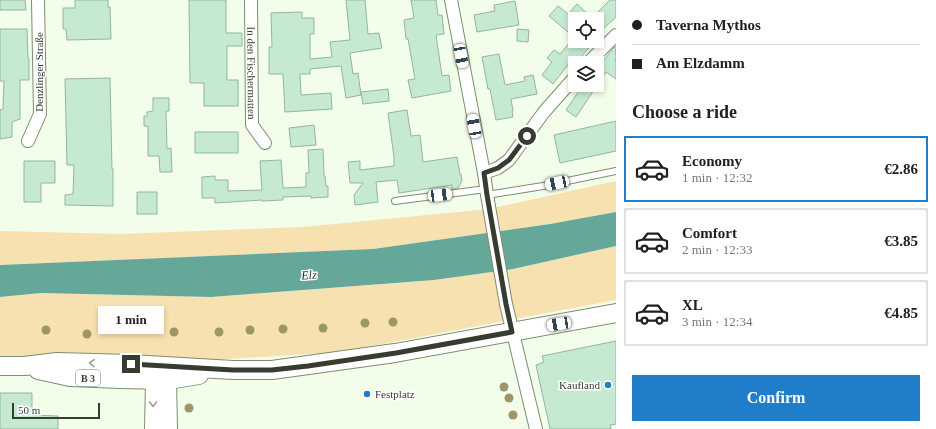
<!DOCTYPE html>
<html lang="en">
<head>
<meta charset="utf-8">
<style>
	:root { --surface:#fff; --page:#f2f2f2; --text:#202124; --muted:#757577; --line:#e0e0e0; --accent:#207dca }
	body { margin:0; font-family:Georgia,serif; background:var(--page); color:var(--text); height:100vh; display:flex; flex-direction:column; font-size:15px; white-space:nowrap }
	* { box-sizing:border-box; margin:0 }
	p { font-size:13px; color:var(--muted) }
	.icon { flex:none; width:22px; height:22px; fill:none; stroke:currentColor; stroke-width:2; stroke-linecap:round; stroke-linejoin:round }
	.map { position:relative; flex:1; overflow:hidden }
	.side { display:flex; flex-direction:column; background:var(--surface); width:320px }
	.side>* { flex:none }
	.banner { display:grid; align-content:center; height:88px; padding:0 16px; background:var(--surface) }
	.controls { position:absolute; left:568px; top:12px; display:grid; gap:8px }
	.controls a { display:grid; place-items:center; width:36px; height:36px; border-radius:0px; background:var(--surface); box-shadow:0 2px 6px #0003; font-size:20px }
	.scale { position:absolute; left:12px; bottom:10px; width:88px; box-sizing:border-box; padding-left:4px; border:2px solid #363d30; border-top:0; font-size:11px; line-height:14px; white-space:nowrap; color:#363d30; -webkit-text-stroke:3px #fff; paint-order:stroke }
	.end { position:absolute; width:18px; height:18px; margin:-9px; border:5px solid #363d30; background:#fff; box-shadow:0 0 0 2px #fff }
	.from { border-radius:50% }
	.bubble { position:absolute; height:28px; border-radius:0px; background:var(--surface); box-shadow:0 2px 6px #0003; font-size:13px; font-weight:700; line-height:28px; text-align:center }
	.car { position:absolute; width:12px; height:24px; margin:-12px -6px; border-radius:5px; box-shadow:0 0 3px 1px #0007; background:linear-gradient(#fff 24%,#345 0 40%,#fff 0 76%,#345 0 86%,#fff 0) }
	.banner b { display:flex; align-items:center; gap:14px; height:38px; font-size:15px }
	.banner b+b { border-top:1px solid var(--line) }
	.banner i { width:10px; height:10px; background:var(--text) }
	ul { padding:0; list-style:none }
	li { display:flex; align-items:center; gap:12px; height:66px; margin:0 8px 6px; padding:0 8px; border:2px solid var(--line); border-radius:0px }
	li div { flex:1 }
	li b { display:block; font-size:15px }
	li em { font-style:normal; font-weight:700 }
	li.active { border-color:var(--accent) }
	li>.icon { width:36px; height:36px; stroke-width:1.5 }
	h2 { padding:0 16px; font-size:18px; line-height:48px }
	.action { display:flex; gap:8px; margin-top:auto; padding:8px 16px }
	.action a { flex:1; height:46px; border-radius:0px; background:var(--accent); color:#fff; font-size:16px; font-weight:700; line-height:46px; text-align:center }
	main { display:flex; flex:1; min-height:0 }
	.map>svg:first-child { display:block }
	.green { fill:#f8e1b1 }
	.water { fill:#65a89a }
	.building { fill:#c6ead1; stroke:#93b59e }
	.lines { fill:none; stroke-linecap:round; stroke-linejoin:round }
	.lane-casing { stroke:#7c8e6f; stroke-width:8 }
	.street-casing { stroke:#7c8e6f; stroke-width:14 }
	.secondary-casing { stroke:#7c8e6f; stroke-width:18 }
	.primary-casing { stroke:#7c8e6f; stroke-width:20 }
	.lane { stroke:#fff; stroke-width:6 }
	.street { stroke:#fff; stroke-width:12 }
	.secondary { stroke:#fff; stroke-width:16 }
	.primary { stroke:#fff; stroke-width:18 }
	.tree { fill:#9e9669 }
	.oneway { stroke:#9a9e98 }
	.route { stroke:#363d30; stroke-width:5 }
	.poi-dot { fill:#207dca; stroke:#fff; stroke-width:1.5 }
	.labels { text-anchor:middle; dominant-baseline:central; stroke-width:3; stroke-linejoin:round; paint-order:stroke }
	.shield { fill:#fff; stroke:#72776e; stroke-width:1 }
	.shield-label { font-size:10px; font-weight:bold; fill:#363d30 }
	.street-label { font-size:11px; fill:#363d30; stroke:#fff }
	.poi-label { font-size:11px; fill:#363d30; stroke:#fff; text-anchor:end }
	.water-label { font-size:12px; font-style:italic; fill:#10312b; stroke:#fff }
</style>
</head>
<body>
<main>
<div class="map">
<svg width="616" height="429" viewBox="0 0 616 429">
	<rect width="100%" height="100%" fill="#f2fee9"/>
	<!-- green -->
	<path class="green" d="M 616,181 L 616,212 L 550,224 L 373,249 L 0,265 L 0,231 L 120,234 L 303,227 L 489,209 Z
		M 616,246 L 616,300 L 340,352 L 212,360 L 115,359 L 0,356 L 0,297 L 41,293 L 211,297 L 434,280 L 513,269 Z"/>
	<!-- water -->
	<path class="water" d="M 616,212 L 616,246 L 513,269 L 434,280 L 211,297 L 41,293 L 0,297 L 0,265 L 373,249 L 550,224 Z"/>
	<!-- building -->
	<path class="building" d="M 0,0 L 25,0 L 26,10 L 0,10 Z
		M 75,0 L 108,0 L 108,7 L 110,7 L 111,39 L 67,40 L 66,29 L 63,29 L 63,8 L 75,8 Z
		M 189,0 L 226,0 L 226,33 L 242,33 L 242,46 L 227,46 L 227,80 L 238,80 L 238,106 L 204,106 L 204,83 L 190,83 Z
		M 346,0 L 365,0 L 368,34 L 379,33 L 382,48 L 350,53 L 353,74 L 358,73 L 361,95 L 346,98 L 341,66 L 310,69 L 310,74 L 300,74 L 301,95 L 331,93 L 332,109 L 285,112 L 283,74 L 269,74 L 269,47 L 272,47 L 271,13 L 302,12 L 302,18 L 314,18 L 314,34 L 310,34 L 310,59 L 332,57 L 330,42 L 350,40 Z
		M 411,0 L 436,0 L 438,15 L 442,15 L 444,34 L 436,35 L 442,76 L 449,75 L 451,91 L 412,98 L 408,80 L 415,79 L 408,39 L 406,39 L 404,20 L 414,18 Z
		M 610,0 L 616,0 L 616,17 L 604,28 L 597,21 L 597,19 L 595,19 L 593,17 Z
		M 515,1 L 519,25 L 477,32 L 474,15 L 495,11 L 494,5 Z
		M 577,4 L 593,19 L 575,19 L 575,38 L 549,16 L 558,6 L 568,14 Z
		M 0,29 L 27,29 L 28,59 L 29,59 L 29,80 L 20,80 L 20,119 L 12,122 L 12,137 L 0,139 L 0,110 L 3,109 L 4,81 L 0,81 Z
		M 517,29 L 529,30 L 528,42 L 517,41 Z
		M 571,41 L 595,41 L 574,65 L 571,61 L 553,84 L 542,75 L 552,62 L 547,58 L 554,50 L 560,54 Z
		M 615,46 L 616,58 L 615,60 L 616,61 L 616,79 L 606,72 L 576,117 L 566,110 L 583,85 L 597,85 L 597,69 Z
		M 499,54 L 505,85 L 525,81 L 524,77 L 533,75 L 537,94 L 511,99 L 513,111 L 512,111 L 513,117 L 496,120 L 490,89 L 488,89 L 482,57 Z
		M 110,78 L 112,169 L 113,169 L 113,206 L 65,205 L 65,195 L 73,194 L 74,165 L 67,165 L 65,79 Z
		M 388,89 L 389,101 L 363,104 L 361,92 Z
		M 153,98 L 169,98 L 169,111 L 166,111 L 167,149 L 171,148 L 172,172 L 160,172 L 159,156 L 148,156 L 148,126 L 144,126 L 144,116 L 147,116 L 147,112 L 153,111 Z
		M 407,110 L 411,136 L 420,135 L 423,162 L 457,157 L 460,174 L 461,174 L 462,181 L 458,188 L 452,189 L 452,185 L 399,193 L 397,180 L 376,182 L 378,202 L 355,205 L 354,195 L 363,183 L 350,183 L 348,162 L 360,161 L 360,170 L 394,166 L 394,157 L 388,113 Z
		M 616,121 L 616,151 L 560,163 L 554,135 Z
		M 314,125 L 316,145 L 291,147 L 289,128 Z
		M 195,132 L 238,132 L 238,153 L 195,153 Z
		M 323,149 L 324,176 L 325,176 L 326,186 L 328,186 L 328,197 L 311,198 L 311,196 L 283,197 L 283,200 L 262,201 L 262,200 L 215,203 L 215,198 L 202,198 L 202,177 L 215,176 L 215,180 L 228,180 L 228,191 L 262,190 L 260,161 L 281,160 L 283,188 L 306,187 L 306,173 L 309,173 L 308,150 Z
		M 24,161 L 55,161 L 55,183 L 41,183 L 41,202 L 24,202 Z
		M 137,192 L 157,192 L 157,214 L 137,214 Z
		M 616,341 L 616,424 L 610,425 L 611,429 L 550,429 L 536,365 L 544,362 L 542,356 Z
		M 0,393 L 32,393 L 32,415 L 58,416 L 58,429 L 0,429 Z"/>
	<g class="lines">
		<defs>
			<path id="lane" d="M 487,195 L 543,186 L 616,171
				M 395,201 L 486,189"/>
			<g id="street">
				<path id="s1" d="M 251,0 L 252,125 L 265,143"/>
				<path d="M 451,0 L 484,173 L 487,195 L 506,304 L 536,429"/>
				<path d="M 588,63 L 616,35"/>
				<path d="M 28,141 L 40,114 L 38,0"/>
				<path d="M 484,173 L 498,168 L 509,160 L 544,112 L 575,77"/>
			</g>
			<path id="secondary" d="M 168,380 L 169,429
				M 153,429 L 154,380"/>
			<path id="primary" d="M 0,366 L 24,366 L 57,362 L 131,364 L 233,370 L 272,370 L 395,353 L 616,313
				M 38,370 L 70,377 L 120,379 L 168,380 L 199,375"/>
		</defs>
		<!-- lane casing -->
		<use href="#lane" class="lane-casing"/>
		<!-- street casing -->
		<use href="#street" class="street-casing"/>
		<!-- secondary casing -->
		<use href="#secondary" class="secondary-casing"/>
		<!-- primary casing -->
		<use href="#primary" class="primary-casing"/>
		<!-- lane -->
		<use href="#lane" class="lane"/>
		<!-- street -->
		<use href="#street" class="street"/>
		<!-- secondary -->
		<use href="#secondary" class="secondary"/>
		<!-- primary -->
		<use href="#primary" class="primary"/>
	</g>
	<!-- trees -->
	<g class="tree">
		<circle cx="393" cy="322" r="4.5"/>
		<circle cx="365" cy="323" r="4.5"/>
		<circle cx="323" cy="328" r="4.5"/>
		<circle cx="283" cy="329" r="4.5"/>
		<circle cx="46" cy="330" r="4.5"/>
		<circle cx="250" cy="330" r="4.5"/>
		<circle cx="174" cy="332" r="4.5"/>
		<circle cx="219" cy="332" r="4.5"/>
		<circle cx="87" cy="334" r="4.5"/>
		<circle cx="504" cy="387" r="4.5"/>
		<circle cx="509" cy="398" r="4.5"/>
		<circle cx="189" cy="408" r="4.5"/>
		<circle cx="513" cy="415" r="4.5"/>
	</g>
	<!-- one-way arrows -->
	<defs><path id="oneway-chevron" d="M-2-3.5L2.5 0L-2 3.5" fill="none" stroke-width="1.6" stroke-linecap="round" stroke-linejoin="round"/></defs>
	<g class="oneway">
		<use href="#oneway-chevron" transform="translate(92 363) rotate(-179)"/>
		<use href="#oneway-chevron" transform="translate(153 404) rotate(90)"/>
	</g>
	<g class="lines">
		<!-- route -->
		<path class="route" d="M 131,364 L 233,370 L 272,370 L 308,366 L 396,353 L 512,332 L 506,304 L 487,195 L 484,173 L 498,168 L 509,160 L 527,136"/>
	</g>
	<!-- markers -->
	<g class="poi-dot">
		<circle cx="608" cy="385" r="4"/>
		<circle cx="367" cy="394" r="4"/>
	</g>
	<g class="labels">
		<!-- shield labels -->
		<rect class="shield" x="76" y="370" width="24" height="16" rx="3"/>
		<g class="shield-label">
			<text x="88" y="378">B 3</text>
		</g>
		<!-- street labels -->
		<g class="street-label">
			<text transform="translate(39 72) rotate(-90)">Denzlinger Straße</text>
			<text stroke="none"><textPath href="#s1" startOffset="73">In den Fischermatten</textPath></text>
		</g>
		<!-- poi labels -->
		<g class="poi-label">
			<text x="600" y="385">Kaufland</text>
			<text x="375" y="394" text-anchor="start">Festplatz</text>
		</g>
		<!-- water labels -->
		<g class="water-label">
			<text transform="translate(309 275) rotate(-3)">Elz</text>
		</g>
	</g>
</svg>
<div class="controls">
<a><svg class="icon" aria-label="locate" viewBox="0 0 24 24"><circle cx="12" cy="12" r="6"/><path d="M12 2v4M12 18v4M2 12h4M18 12h4"/></svg></a>
<a><svg class="icon" aria-label="layers" viewBox="0 0 24 24"><path d="M12 4l9 5-9 5-9-5zM3 14l9 5 9-5"/></svg></a>
</div>
<div class="scale">50 m</div>
<i class="end from" style="left:527px;top:136px"></i>
<i class="end" style="left:131px;top:364px"></i>
<div class="bubble" style="left:98px;top:306px;width:66px">1 min</div>
<i class="car" style="left:461px;top:56px;rotate:169deg"></i>
<i class="car" style="left:474px;top:126px;rotate:350deg"></i>
<i class="car" style="left:557px;top:183px;rotate:258deg"></i>
<i class="car" style="left:440px;top:195px;rotate:83deg"></i>
<i class="car" style="left:559px;top:324px;rotate:260deg"></i>
</div>
<section class="side">
<div class="banner">
<b><i class="from"></i>Taverna Mythos</b>
<b><i></i>Am Elzdamm</b>
</div>
<h2>Choose a ride</h2>
<ul>
<li class="active"><svg class="icon" aria-label="car" viewBox="0 0 24 24"><path d="M5 17H2v-5l4-1 3-4h7l3 4 3 1v5h-3M9 17h6M6 11h13"/><circle cx="7" cy="17" r="2"/><circle cx="17" cy="17" r="2"/></svg><div><b>Economy</b><p>1 min · 12:32</p></div><em>€2.86</em></li>
<li><svg class="icon" aria-label="car" viewBox="0 0 24 24"><path d="M5 17H2v-5l4-1 3-4h7l3 4 3 1v5h-3M9 17h6M6 11h13"/><circle cx="7" cy="17" r="2"/><circle cx="17" cy="17" r="2"/></svg><div><b>Comfort</b><p>2 min · 12:33</p></div><em>€3.85</em></li>
<li><svg class="icon" aria-label="car" viewBox="0 0 24 24"><path d="M5 17H2v-5l4-1 3-4h7l3 4 3 1v5h-3M9 17h6M6 11h13"/><circle cx="7" cy="17" r="2"/><circle cx="17" cy="17" r="2"/></svg><div><b>XL</b><p>3 min · 12:34</p></div><em>€4.85</em></li>
</ul>
<div class="action"><a>Confirm</a></div>
</section>
</main>
</body>
</html>
